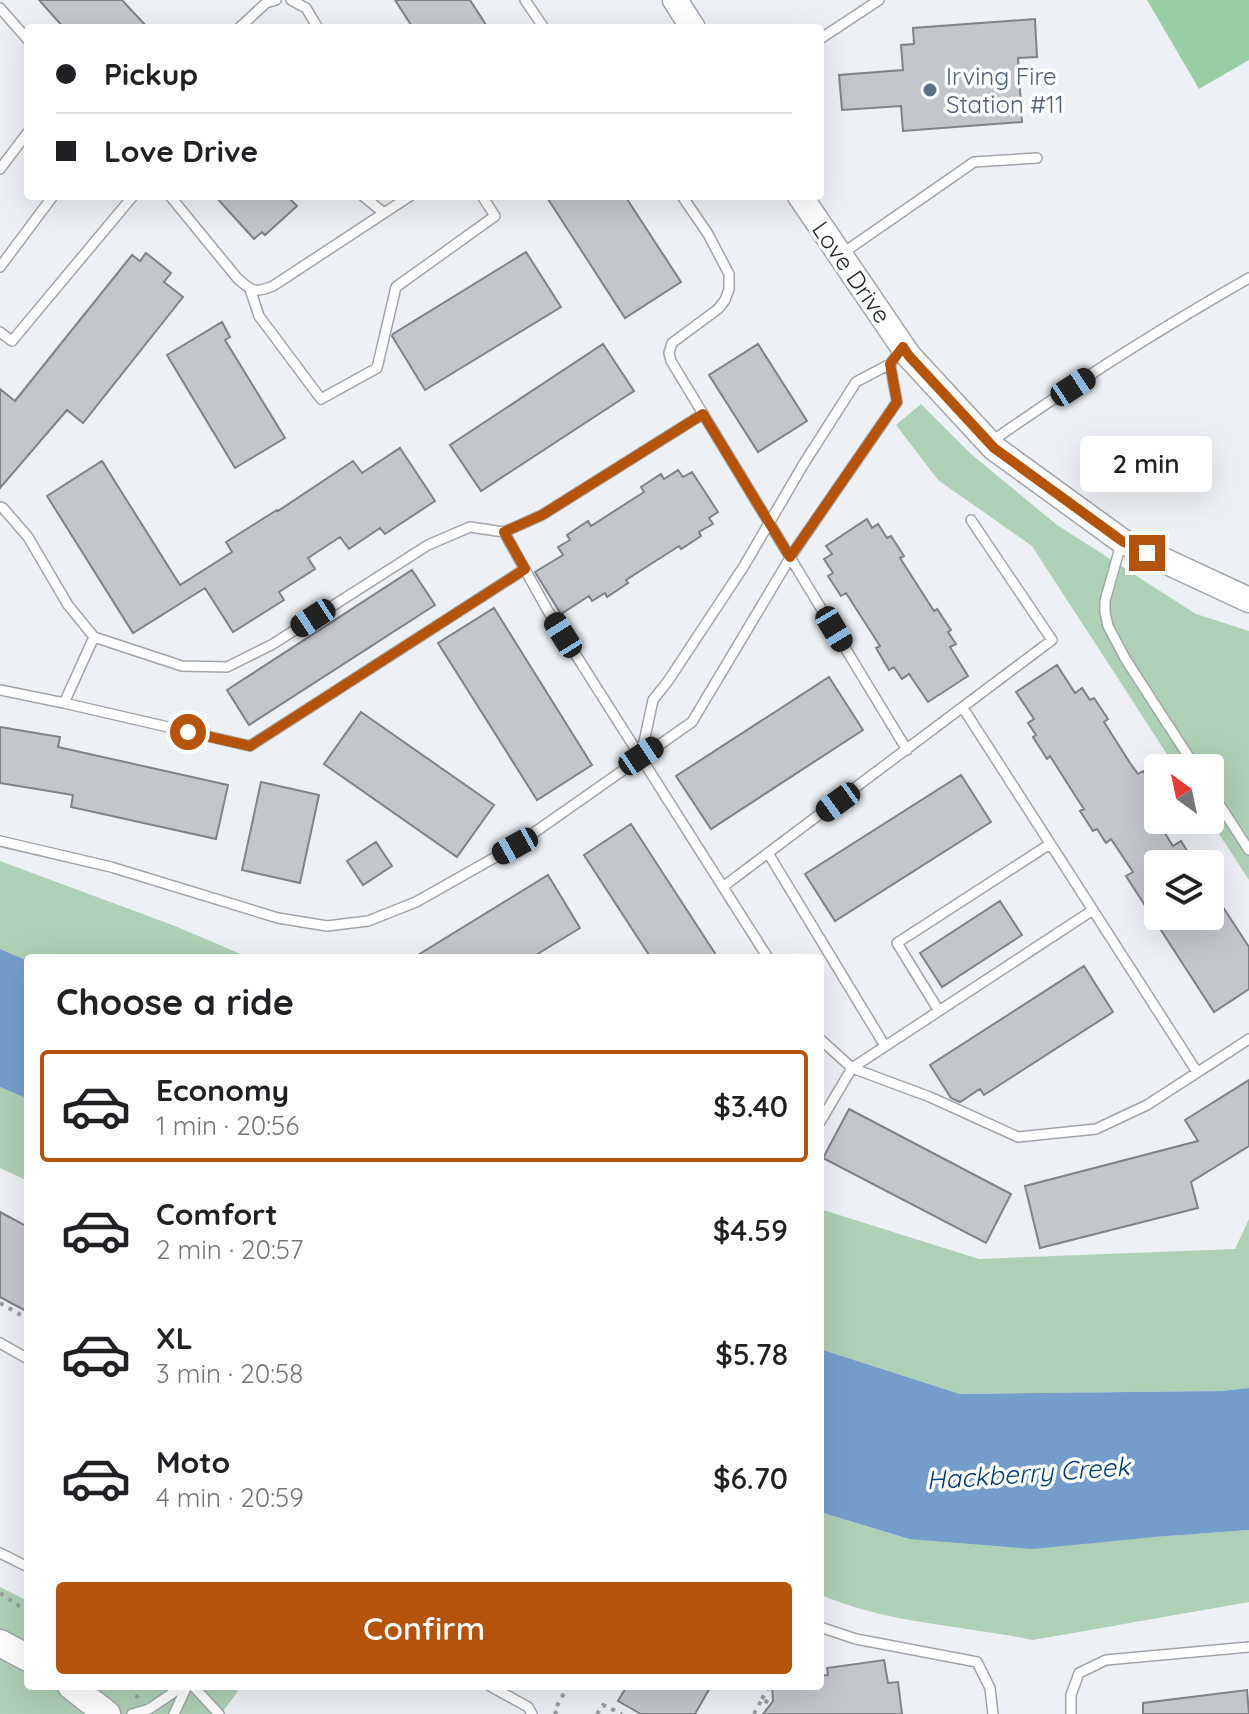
<!DOCTYPE html>
<html lang="en">
<head>
<meta charset="utf-8">
<style>
	:root { --surface:#fff; --page:#f2f2f2; --text:#202124; --muted:#757577; --line:#e0e0e0; --accent:#b45309 }
	body { margin:0; font-family:Quicksand,sans-serif; background:var(--page); color:var(--text); height:100vh; display:flex; flex-direction:column; font-size:30px; white-space:nowrap }
	* { box-sizing:border-box; margin:0 }
	p { font-size:26px; color:var(--muted) }
	.icon { flex:none; width:44px; height:44px; fill:none; stroke:currentColor; stroke-width:2; stroke-linecap:round; stroke-linejoin:round }
	.map { position:relative; flex:1; overflow:hidden }
	.drawer { position:absolute; left:24px; top:954px; width:800px; height:736px; display:flex; flex-direction:column; background:var(--surface); border-radius:8px; box-shadow:0 8px 32px #0002 }
	.drawer>* { flex:none }
	.top-card { position:absolute; left:24px; top:24px; width:800px; height:176px; border-radius:8px; box-shadow:0 8px 32px #0002; display:grid; align-content:center; height:176px; padding:0 32px; background:var(--surface) }
	.needle { width:52px; rotate:327deg }
	.tools { position:absolute; left:1144px; top:754px; display:grid; gap:16px }
	.tools a { display:grid; place-items:center; width:80px; height:80px; border-radius:8px; background:var(--surface); box-shadow:0 8px 32px #0002; font-size:40px }
	.end { position:absolute; width:36px; height:36px; margin:-18px; border:10px solid #b45309; background:#fff; box-shadow:0 0 0 4px #fff }
	.from { border-radius:50% }
	.bubble { position:absolute; height:56px; border-radius:8px; background:var(--surface); box-shadow:0 8px 32px #0002; font-size:26px; font-weight:600; line-height:56px; text-align:center }
	.car { position:absolute; width:24px; height:48px; margin:-24px -12px; border-radius:10px; box-shadow:0 0 6px 2px #0007; background:linear-gradient(#222 24%,#8ab4d8 0 40%,#222 0 76%,#8ab4d8 0 86%,#222 0) }
	.top-card b { display:flex; align-items:center; gap:28px; height:76px; font-size:30px }
	.top-card b+b { border-top:2px solid var(--line) }
	.top-card i { width:20px; height:20px; background:var(--text) }
	ul { padding:0; list-style:none }
	li { display:flex; align-items:center; gap:24px; height:112px; margin:0 16px 12px; padding:0 16px; border:4px solid transparent; border-radius:8px }
	li div { flex:1 }
	li b { display:block; font-size:30px }
	li em { font-style:normal; font-weight:600 }
	li.active { border-color:var(--accent) }
	li>.icon { width:72px; height:72px; stroke-width:1.5 }
	h2 { padding:0 32px; font-size:36px; line-height:96px }
	.button { display:flex; gap:16px; margin-top:auto; padding:16px 32px }
	.button a { flex:1; height:92px; border-radius:8px; background:var(--accent); color:#fff; font-size:32px; font-weight:600; line-height:92px; text-align:center }
	.map>svg:first-child { display:block }
	.green { fill:#aed0b6 }
	.forest { fill:#97cea4 }
	.water { fill:#759dcc }
	.building { fill:#c3c7cb; stroke:#7f8286; stroke-width:2 }
	.lines { fill:none; stroke-linecap:round; stroke-linejoin:round }
	.service-casing { stroke:#a1a5a9; stroke-width:12 }
	.tertiary-casing { stroke:#a1a5a9; stroke-width:27 }
	.secondary-casing { stroke:#a1a5a9; stroke-width:29 }
	.path { stroke:#9a9da0; stroke-width:4; stroke-dasharray:4 6; stroke-linecap:butt }
	.service { stroke:#fff; stroke-width:9 }
	.tertiary { stroke:#fff; stroke-width:24 }
	.secondary { stroke:#fff; stroke-width:26 }
	.route { stroke:#b45309; stroke-width:10 }
	.service-dot { fill:#5c6f8a; stroke:#fdfefe; stroke-width:3 }
	.labels { text-anchor:middle; dominant-baseline:central; stroke-width:7; stroke-linejoin:round; paint-order:stroke }
	.service-label { font-size:24px; fill:#4e5e75; stroke:#fdfefe; text-anchor:start }
	.street-label { font-size:24px; fill:#242527; stroke:#fdfefe }
	.water-label { font-size:26px; font-style:italic; fill:#003c75; stroke:#fdfefe }
</style>
</head>
<body>
<div class="map">
<svg width="1249" height="1714" viewBox="0 0 1249 1714">
	<rect width="100%" height="100%" fill="#edf1f5"/>
	<!-- green -->
	<path class="green" d="M 921,404 L 971,454 L 1057,525 L 1196,614 L 1249,631 L 1249,880 L 1210,820 L 1210,768 L 1176,768 L 1032,546 L 938,480 L 896,425 Z
		M 0,861 L 175,926 L 250,958 L 28,958 L 28,961 L 0,949 Z
		M 0,1087 L 28,1099 L 28,1181 L 0,1168 Z
		M 820,1209 L 979,1259 L 1235,1249 L 1249,1219 L 1249,1388 L 1220,1391 L 960,1394 L 820,1349 Z
		M 820,1512 L 909,1539 L 1155,1537 L 1249,1530 L 1249,1602 L 1033,1640 C 976,1628 917,1625 861,1609 C 847,1605 834,1600 820,1595 Z
		M 0,1587 L 28,1601 L 28,1686 L 229,1686 L 238,1691 L 221,1714 L 0,1714 Z"/>
	<!-- forest -->
	<path class="forest" d="M 1147,0 L 1249,0 L 1249,60 L 1199,89 Z"/>
	<!-- water -->
	<path class="water" d="M 0,949 L 28,961 L 28,1099 L 0,1087 Z
		M 820,1349 L 960,1394 L 1220,1391 L 1249,1388 L 1249,1530 L 1155,1537 L 1032,1549 L 909,1539 L 820,1512 Z"/>
	<!-- building -->
	<path class="building" d="M 39,0 L 122,0 L 148,28 L 64,28 Z
		M 395,0 L 470,0 L 488,28 L 413,28 Z
		M 1035,19 L 1037,57 L 1018,58 L 1022,122 L 903,131 L 901,106 L 842,110 L 839,75 L 903,70 L 901,45 L 914,44 L 913,28 Z
		M 215,196 L 287,196 L 297,206 L 265,235 L 262,232 L 254,239 Z
		M 546,196 L 625,196 L 681,282 L 625,318 Z
		M 526,252 L 561,307 L 425,390 L 392,336 L 393,334 Z
		M 146,253 L 171,273 L 164,282 L 183,297 L 83,423 L 67,410 L 0,488 L 0,389 L 15,401 L 132,255 L 140,261 Z
		M 222,322 L 230,337 L 225,340 L 285,438 L 235,468 L 167,355 Z
		M 603,344 L 634,391 L 481,491 L 450,445 Z
		M 758,344 L 807,421 L 758,452 L 709,375 Z
		M 400,448 L 435,501 L 385,534 L 380,528 L 349,549 L 340,537 L 308,558 L 315,569 L 279,592 L 284,600 L 233,632 L 205,588 L 133,633 L 47,496 L 102,461 L 180,585 L 232,552 L 226,542 L 277,510 L 278,511 L 353,461 L 362,473 Z
		M 678,470 L 683,477 L 692,472 L 718,512 L 709,518 L 713,524 L 699,532 L 701,536 L 681,549 L 679,546 L 626,580 L 628,583 L 607,597 L 605,593 L 592,601 L 589,596 L 561,614 L 535,572 L 563,555 L 558,547 L 570,540 L 567,535 L 588,521 L 591,526 L 644,492 L 641,487 L 661,474 L 664,479 Z
		M 867,519 L 872,528 L 878,524 L 887,538 L 891,536 L 904,556 L 900,558 L 934,611 L 937,609 L 951,630 L 948,632 L 956,644 L 950,647 L 968,676 L 928,702 L 909,674 L 902,679 L 894,667 L 889,670 L 876,648 L 880,646 L 846,593 L 841,596 L 828,576 L 833,573 L 824,559 L 832,554 L 826,546 Z
		M 412,570 L 435,605 L 249,725 L 227,690 Z
		M 494,608 L 592,765 L 537,800 L 438,643 Z
		M 1057,665 L 1075,693 L 1082,688 L 1090,700 L 1094,698 L 1108,719 L 1104,722 L 1130,763 L 1138,774 L 1143,771 L 1156,791 L 1151,794 L 1158,806 L 1158,822 L 1173,846 L 1181,841 L 1195,864 L 1158,864 L 1158,916 L 1210,916 L 1210,887 L 1249,947 L 1249,989 L 1214,1012 L 1126,876 L 1133,872 L 1111,839 L 1106,843 L 1097,829 L 1093,831 L 1080,811 L 1084,809 L 1076,797 L 1050,756 L 1047,759 L 1033,737 L 1036,735 L 1028,723 L 1034,719 L 1016,692 Z
		M 829,677 L 863,730 L 711,829 L 676,776 Z
		M 361,712 L 494,805 L 457,857 L 324,764 Z
		M 0,727 L 60,737 L 58,747 L 228,785 L 216,839 L 71,807 L 73,795 L 0,783 Z
		M 961,775 L 991,822 L 835,921 L 805,874 Z
		M 261,782 L 319,795 L 300,883 L 242,870 Z
		M 631,824 L 718,958 L 651,958 L 584,855 Z
		M 376,842 L 392,866 L 363,885 L 347,861 Z
		M 548,875 L 580,928 L 531,958 L 413,958 Z
		M 1000,901 L 1022,935 L 942,987 L 920,953 Z
		M 1084,966 L 1113,1012 L 984,1095 L 980,1089 L 960,1102 L 951,1098 L 930,1065 Z
		M 1249,1080 L 1249,1146 L 1191,1182 L 1198,1208 L 1040,1248 L 1025,1186 L 1198,1141 L 1185,1120 Z
		M 849,1109 L 1011,1194 L 986,1243 L 823,1158 Z
		M 0,1212 L 28,1227 L 28,1312 L 0,1297 Z
		M 884,1660 L 888,1683 L 898,1682 L 902,1714 L 763,1714 L 773,1701 L 772,1686 L 820,1686 L 820,1676 L 828,1675 L 827,1668 Z
		M 627,1686 L 711,1686 L 695,1714 L 641,1714 L 618,1701 Z
		M 1247,1690 L 1249,1714 L 1143,1714 L 1143,1703 Z"/>
	<g class="lines">
		<defs>
			<path id="service" d="M 291,0 L 306,8 L 318,28
				M 525,0 L 544,28
				M 0,8 L 28,40
				M 239,28 L 266,3 L 276,0
				M 820,39 L 879,0
				M 0,169 L 28,132
				M 170,196 L 238,279 C 253,292 255,293 273,286 L 410,196
				M 363,196 L 384,213
				M 682,196 L 708,234 L 729,274 L 729,289 L 725,300 L 718,309 L 672,343 L 669,353 L 671,361 L 907,750
				M 843,253 L 974,162 L 1037,158
				M 0,267 L 53,196
				M 250,289 L 259,316 L 321,399 L 377,368 L 396,287 L 495,216 L 482,196
				M 0,332 L 12,341 L 133,196
				M 992,441 C 1075,383 1161,328 1249,278
				M 0,507 L 3,508 L 28,537 L 68,605 L 94,637 L 182,666 L 227,667 L 273,644 L 428,545 L 470,527 L 504,532 L 542,515 L 703,414
				M 504,532 L 548,611 L 768,958
				M 1121,544 L 1105,601 L 1105,612 L 1108,626 L 1126,660 L 1196,768
				M 0,690 L 64,703 L 250,746 L 525,569
				M 64,703 L 94,637
				M 963,708 L 1197,1072
				M 641,756 L 653,700 L 668,681 L 744,566 L 803,465 L 856,382 L 890,364 L 902,349
				M 1210,790 L 1249,850
				M 0,841 L 111,867 L 278,918 L 327,926 L 368,921 L 416,902 L 515,846 L 692,722 L 793,553 L 897,402 L 890,364
				M 768,853 L 885,1046
				M 724,886 L 1052,640 L 971,520
				M 939,1011 L 897,943 L 1050,844
				M 820,1039 L 852,1068 L 930,1097 L 1018,1137 L 1096,1129 L 1147,1105 L 1249,1039
				M 820,1122 L 852,1068 L 1093,910
				M 0,1343 L 28,1359
				M 0,1553 L 28,1567
				M 820,1627 L 856,1639 L 977,1662 L 990,1688 L 993,1714
				M 193,1686 L 219,1714
				M 490,1686 L 528,1707 L 532,1714
				M 132,1714 L 149,1709 L 183,1686
				M 174,1714 L 187,1686
				M 1071,1714 L 1071,1695 L 1079,1673 L 1106,1660 L 1249,1647"/>
			<path id="tertiary" d="M 675,0 L 693,28
				M 800,196 L 909,356 L 994,448 L 1122,541 L 1249,600"/>
			<path id="secondary" d="M 0,1643 L 28,1658
				M 71,1686 L 107,1714"/>
		</defs>
		<!-- service casing -->
		<use href="#service" class="service-casing"/>
		<!-- tertiary casing -->
		<use href="#tertiary" class="tertiary-casing"/>
		<!-- secondary casing -->
		<use href="#secondary" class="secondary-casing"/>
		<!-- path -->
		<path class="path" d="M 0,1303 L 28,1319
			M 0,1593 L 28,1612
			M 132,1686 L 138,1698
			M 762,1699 L 769,1686
			M 557,1714 L 554,1711 L 567,1688 L 564,1686
			M 597,1714 L 603,1705 L 622,1714
			M 754,1714 L 762,1699 L 771,1704"/>
		<!-- service -->
		<use href="#service" class="service"/>
		<!-- tertiary -->
		<use href="#tertiary" class="tertiary"/>
		<!-- secondary -->
		<use href="#secondary" class="secondary"/>
	</g>
	<g class="lines">
		<!-- route -->
		<path class="route" d="M 188,732 L 250,746 L 525,569 L 504,532 L 542,515 L 703,414 L 790,557 L 897,402 L 890,364 L 903,347 L 909,356 L 994,448 L 1122,541 L 1147,553"/>
	</g>
	<!-- markers -->
	<circle class="service-dot" cx="930" cy="90" r="8"/>
	<g class="labels">
		<!-- service labels -->
		<g class="service-label">
			<text x="946" y="76">Irving Fire<tspan x="946" dy="28">Station #11</tspan></text>
		</g>
		<!-- street labels -->
		<g class="street-label">
			<text transform="translate(852 272) rotate(55)">Love Drive</text>
		</g>
		<!-- water labels -->
		<g class="water-label">
			<text transform="translate(1028 1473) rotate(-4)">Hackberry Creek</text>
		</g>
	</g>
</svg>
<div class="tools">
<a><svg class="needle" viewBox="-14 -14 28 28"><path d="M0-13l5 13h-10z" fill="#e53935"/><path d="M0 13l5-13h-10z" fill="#757577"/></svg></a>
<a><svg class="icon" aria-label="layers" viewBox="0 0 24 24"><path d="M12 4l9 5-9 5-9-5zM3 14l9 5 9-5"/></svg></a>
</div>
<i class="end from" style="left:188px;top:732px"></i>
<i class="end" style="left:1147px;top:553px"></i>
<div class="bubble" style="left:1080px;top:436px;width:132px">2 min</div>
<i class="car" style="left:1073px;top:387px;rotate:57deg"></i>
<i class="car" style="left:313px;top:618px;rotate:237deg"></i>
<i class="car" style="left:834px;top:629px;rotate:149deg"></i>
<i class="car" style="left:563px;top:635px;rotate:328deg"></i>
<i class="car" style="left:641px;top:756px;rotate:56deg"></i>
<i class="car" style="left:838px;top:802px;rotate:234deg"></i>
<i class="car" style="left:515px;top:846px;rotate:241deg"></i>
<div class="top-card">
<b><i class="from"></i>Pickup</b>
<b><i></i>Love Drive</b>
</div>
<section class="drawer">
<h2>Choose a ride</h2>
<ul>
<li class="active"><svg class="icon" aria-label="car" viewBox="0 0 24 24"><path d="M5 17H2v-5l4-1 3-4h7l3 4 3 1v5h-3M9 17h6M6 11h13"/><circle cx="7" cy="17" r="2"/><circle cx="17" cy="17" r="2"/></svg><div><b>Economy</b><p>1 min · 20:56</p></div><em>$3.40</em></li>
<li><svg class="icon" aria-label="car" viewBox="0 0 24 24"><path d="M5 17H2v-5l4-1 3-4h7l3 4 3 1v5h-3M9 17h6M6 11h13"/><circle cx="7" cy="17" r="2"/><circle cx="17" cy="17" r="2"/></svg><div><b>Comfort</b><p>2 min · 20:57</p></div><em>$4.59</em></li>
<li><svg class="icon" aria-label="car" viewBox="0 0 24 24"><path d="M5 17H2v-5l4-1 3-4h7l3 4 3 1v5h-3M9 17h6M6 11h13"/><circle cx="7" cy="17" r="2"/><circle cx="17" cy="17" r="2"/></svg><div><b>XL</b><p>3 min · 20:58</p></div><em>$5.78</em></li>
<li><svg class="icon" aria-label="car" viewBox="0 0 24 24"><path d="M5 17H2v-5l4-1 3-4h7l3 4 3 1v5h-3M9 17h6M6 11h13"/><circle cx="7" cy="17" r="2"/><circle cx="17" cy="17" r="2"/></svg><div><b>Moto</b><p>4 min · 20:59</p></div><em>$6.70</em></li>
</ul>
<div class="button"><a>Confirm</a></div>
</section>
</div>
</body>
</html>
